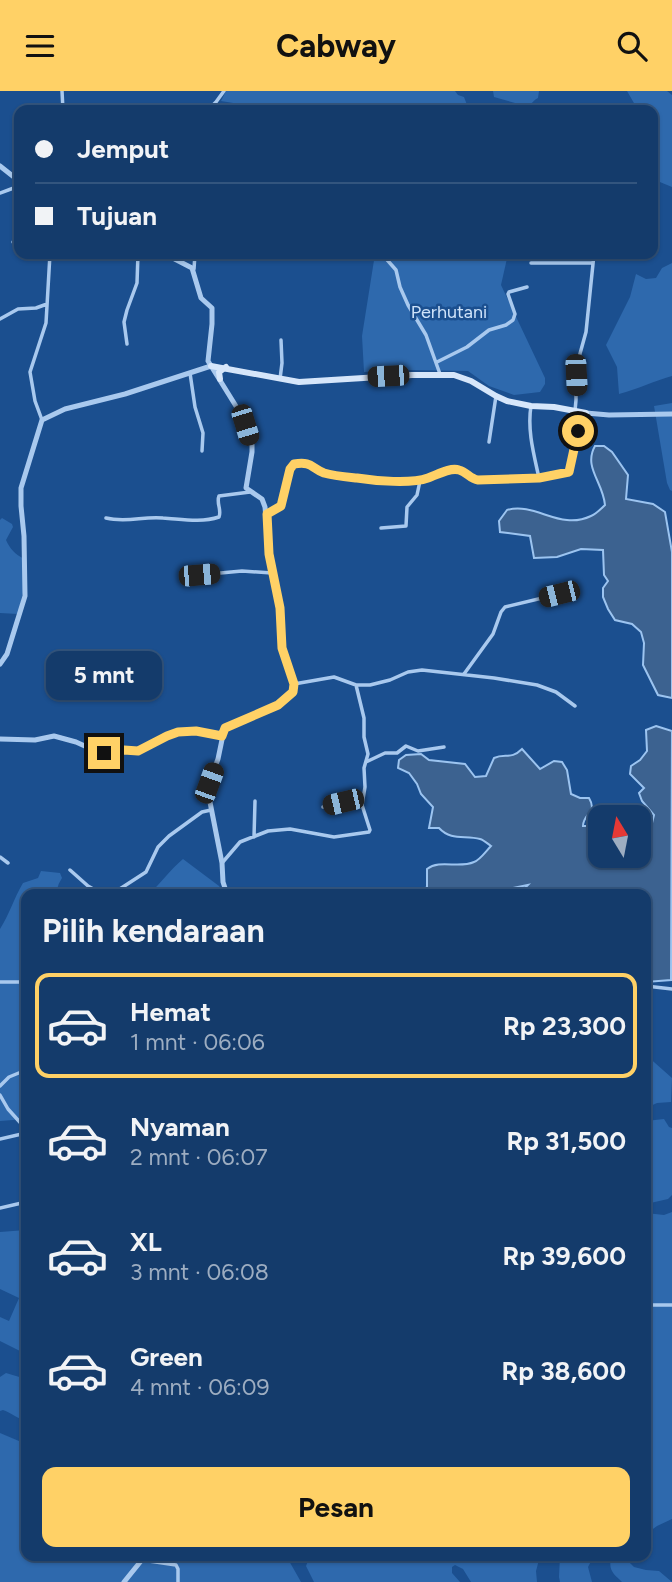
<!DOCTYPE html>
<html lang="id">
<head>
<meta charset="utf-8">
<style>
	:root { --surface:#143b6b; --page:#214673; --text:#f1f3f6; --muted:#9dadc1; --line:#33557e; --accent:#ffd166 }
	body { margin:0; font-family:Figtree,sans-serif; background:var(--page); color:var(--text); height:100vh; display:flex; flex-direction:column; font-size:26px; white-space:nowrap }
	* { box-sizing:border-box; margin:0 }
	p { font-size:23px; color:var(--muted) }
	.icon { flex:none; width:38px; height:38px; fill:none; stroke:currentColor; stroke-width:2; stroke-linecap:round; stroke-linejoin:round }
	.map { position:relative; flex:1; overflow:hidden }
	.sheet { position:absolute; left:21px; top:798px; width:630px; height:672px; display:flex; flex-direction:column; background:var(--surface); border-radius:14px; box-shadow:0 2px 5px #0004,0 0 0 2px var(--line) }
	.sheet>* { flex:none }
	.banner { position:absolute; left:14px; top:14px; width:644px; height:154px; border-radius:14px; box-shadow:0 2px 5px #0004,0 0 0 2px var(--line); display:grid; align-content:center; height:154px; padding:0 21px; background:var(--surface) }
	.needle { width:46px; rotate:350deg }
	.fabs { position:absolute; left:588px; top:714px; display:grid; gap:14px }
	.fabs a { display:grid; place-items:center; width:63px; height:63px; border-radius:14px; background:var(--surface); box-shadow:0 2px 5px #0004,0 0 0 2px var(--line); font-size:35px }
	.end { position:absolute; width:32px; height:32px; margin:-16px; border:9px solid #ffd166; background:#111; box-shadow:0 0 0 4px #111 }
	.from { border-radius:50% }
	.bubble { position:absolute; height:49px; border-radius:14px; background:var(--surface); box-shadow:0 2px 5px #0004,0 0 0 2px var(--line); font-size:23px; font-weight:700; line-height:49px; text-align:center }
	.car { position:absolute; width:21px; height:42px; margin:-21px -10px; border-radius:9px; box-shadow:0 0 5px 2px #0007; background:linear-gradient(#222 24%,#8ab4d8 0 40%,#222 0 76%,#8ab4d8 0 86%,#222 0) }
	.banner b { display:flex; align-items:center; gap:24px; height:66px; font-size:26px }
	.banner b+b { border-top:2px solid var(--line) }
	.banner i { width:18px; height:18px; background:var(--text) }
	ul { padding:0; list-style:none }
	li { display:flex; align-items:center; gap:21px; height:105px; margin:0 14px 10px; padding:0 7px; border:4px solid transparent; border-radius:14px }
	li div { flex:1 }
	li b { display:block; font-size:26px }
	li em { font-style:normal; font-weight:700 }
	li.active { border-color:var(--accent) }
	li>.icon { width:63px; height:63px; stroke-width:1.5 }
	h2 { padding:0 21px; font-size:32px; line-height:84px }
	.action { display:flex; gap:14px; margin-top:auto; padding:14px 21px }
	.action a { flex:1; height:80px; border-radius:14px; background:var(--accent); color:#111; font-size:28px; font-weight:700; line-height:80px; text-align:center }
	header { display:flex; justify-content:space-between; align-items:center; height:91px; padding:0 21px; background:var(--accent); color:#111; font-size:32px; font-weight:700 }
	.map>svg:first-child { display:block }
	.green { fill:#2e69ad }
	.water { fill:#3c6290; stroke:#9cc4f0; stroke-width:2 }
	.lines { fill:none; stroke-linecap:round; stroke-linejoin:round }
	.minor { stroke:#a9c9ee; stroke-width:3.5 }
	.tertiary { stroke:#a9c9ee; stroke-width:5 }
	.secondary { stroke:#d6e6fa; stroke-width:6 }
	.route { stroke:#ffd166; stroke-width:9 }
	.labels { text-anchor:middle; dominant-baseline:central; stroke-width:5; stroke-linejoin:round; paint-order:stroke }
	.park-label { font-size:18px; fill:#cfe3fa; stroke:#1b4f8f }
</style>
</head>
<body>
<header><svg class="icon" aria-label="menu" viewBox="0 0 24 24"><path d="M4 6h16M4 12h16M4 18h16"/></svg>Cabway<svg class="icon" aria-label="search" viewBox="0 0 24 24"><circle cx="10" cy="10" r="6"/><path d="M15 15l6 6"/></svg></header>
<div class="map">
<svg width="672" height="1491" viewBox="0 0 672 1491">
	<rect width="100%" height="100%" fill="#1b4f8f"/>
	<!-- green -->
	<path class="green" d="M 226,0 L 455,0 L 458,4 L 464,6 L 469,19 L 277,19 L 221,10 Z
		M 493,0 L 539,0 L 538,7 C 530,11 529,20 519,19 L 517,13 L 515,12 L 494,6 Z
		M 627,0 L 667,0 L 672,4 L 672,96 L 655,89 L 653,84 L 653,19 L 638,19 Z
		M 375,163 L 508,163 L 501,194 L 545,287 L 545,293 L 540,301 L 514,304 L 489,295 L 468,280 L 410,279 L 364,281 L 362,245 Z
		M 672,172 L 672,285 C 654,290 638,298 619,303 L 617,276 L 606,254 L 630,206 L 636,183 L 646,188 L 656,187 L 662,177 Z
		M 672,312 L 672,400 L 670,399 L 667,392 L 654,315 Z
		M 2,427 L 12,433 L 13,436 L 6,449 C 10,458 15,463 24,468 L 25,493 L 18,523 L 0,522 L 0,429 Z
		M 183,768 L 219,795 L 224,803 L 149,803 C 161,792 170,779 183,768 Z
		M 41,780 L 60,782 L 62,787 C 59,792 56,797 58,803 L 26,803 L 26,1028 L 0,1030 L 0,838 C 9,824 14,807 23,792 L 38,787 Z
		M 646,964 L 672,987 L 671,1011 L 657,1012 L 646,1017 Z
		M 664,1028 L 669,1036 L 672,1037 L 672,1104 L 668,1108 L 646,1113 L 646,1030 Z
		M 672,1121 L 672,1428 L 657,1435 L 646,1443 L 646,1122 L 664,1124 Z
		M 26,1139 L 26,1263 L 0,1250 L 0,1226 L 9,1230 L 19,1207 L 0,1198 L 0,1141 Z
		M 6,1282 L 26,1288 L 26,1329 C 17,1328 12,1322 3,1319 L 0,1320 L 0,1286 Z
		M 0,1342 L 26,1353 L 26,1465 L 288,1465 L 288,1468 L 301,1491 L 0,1491 Z
		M 310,1465 L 540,1465 L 536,1480 L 537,1491 L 471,1491 L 463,1478 L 455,1474 L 452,1476 L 452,1482 L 460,1491 L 314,1491 L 306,1475 Z
		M 560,1465 L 594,1465 L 588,1476 L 592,1491 L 560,1491 L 559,1486 Z
		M 618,1466 L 627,1469 L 634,1476 L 646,1479 L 659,1480 L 672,1491 L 622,1491 C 615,1484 608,1480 611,1468 Z"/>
	<!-- water -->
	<path class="water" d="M 595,355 L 604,355 L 612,361 L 628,384 L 626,408 L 653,413 L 665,421 L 672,461 L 672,607 L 658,604 L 643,574 L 644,552 L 641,541 L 632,533 L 615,529 L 608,518 L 603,506 L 603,497 L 608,490 L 604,484 L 603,459 L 581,458 L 557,466 L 534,467 L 530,445 L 500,441 L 499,430 L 507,419 C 536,411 560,440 591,425 C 596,423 601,418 605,414 C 603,391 583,376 595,355 Z
		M 656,635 L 672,640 L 671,889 L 646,891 L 646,803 L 519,803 L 528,794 L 503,799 L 495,803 L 415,803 L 427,796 L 427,778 C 440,768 459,778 474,771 C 480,769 486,760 491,755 C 488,753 484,749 480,748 C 465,744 451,750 439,737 L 429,737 L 433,716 L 421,703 L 417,693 L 409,682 L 398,677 L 399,669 L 406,664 L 421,663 L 429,669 L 465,673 L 475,686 L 486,685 L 494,667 C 505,662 511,669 522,658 L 540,678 L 554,670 L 562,671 L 567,679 L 571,703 L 580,707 L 589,707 C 598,722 583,722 583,735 L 600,735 L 600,765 L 639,765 L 639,756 L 645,760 L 654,724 L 642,710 L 639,702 L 644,697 L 630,683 L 631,675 L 640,669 L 647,660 L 646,639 Z"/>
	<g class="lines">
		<!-- minor -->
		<path class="minor" d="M 62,0 L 63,19
			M 208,19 L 216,11 L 224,0
			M 0,102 L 19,95
			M 13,151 L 19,151
			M 382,163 L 396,179 L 400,196 L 408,214 L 426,244 L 440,283
			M 531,172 L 592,172
			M 194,178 L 195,163
			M 0,228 L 18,218 L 36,217 L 47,213
			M 127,253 L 124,231 L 127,219 L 137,192 L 138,163
			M 437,271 L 467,256 L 489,239 L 506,234 L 513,229 L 515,223 L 508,203 L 509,201 L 527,196
			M 190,282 L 195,316 L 203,342 L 202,360
			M 280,288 L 282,272 L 281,249
			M 531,315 C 527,339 534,364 539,387
			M 575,320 L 576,309 L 576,277 L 586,241 L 594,163
			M 42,329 L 35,310 L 30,281 L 46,232 L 50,163
			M 489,351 L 496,305
			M 267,423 L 281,415 L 290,378 L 294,373 L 298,372 L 312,374 L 324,382 L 357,387 L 405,391 L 420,390 L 456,378 C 465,379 469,388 478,389 L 539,387 L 567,383 C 575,371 579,336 581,321
			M 106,427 C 127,432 143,425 163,427 C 181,428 201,432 219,426 C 222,419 216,412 219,405 L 250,401
			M 381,437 L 406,435 L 407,416 L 417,404 L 420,390
			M 199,484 L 242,480 L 272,482
			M 464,583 L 493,543 L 501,521 L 505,516 L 559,503
			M 294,593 L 334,586 L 356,594 L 370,594 L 390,589 L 408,581 L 422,579 L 494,587 L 537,594 L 556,601 L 575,615
			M 366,671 L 385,662 L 397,662 L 406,655 L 418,660 L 444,656
			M 323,716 L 363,707
			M 254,746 L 255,710
			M 0,766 L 8,772
			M 222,772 L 240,751 L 268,740 L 290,738 L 334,746 L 369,741 L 370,739 L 362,714 L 365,696 L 364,677 L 368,663 L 364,646 L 364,627 L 356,594
			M 70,779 L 88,795 L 102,803
			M 112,803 L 146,781 L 158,756 L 169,745 L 202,721 L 211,719
			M 0,891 L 26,891
			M 646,895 L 672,898
			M 0,995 L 9,986 L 26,979
			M 0,1004 L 8,1018 L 26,1038
			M 0,1048 L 26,1042
			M 0,1117 L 26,1111
			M 646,1214 L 672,1214
			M 142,1469 L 176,1474 L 178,1478 L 178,1491"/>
		<!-- tertiary -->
		<path class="tertiary" d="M 0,75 L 19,90
			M 165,163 L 192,177 L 201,207 L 212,217 L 212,233 L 208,270 L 239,320 L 252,354 L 252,361 L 246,397 L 262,408 L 265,416 L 269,463 L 280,517 L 282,557 L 294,593 L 293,601 L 278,614 L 228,635 L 224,639 L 218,668 L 209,692 L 208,701 L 222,772 L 223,791 L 227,803
			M 586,322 L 609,324 L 672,323
			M 0,573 L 7,563 L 25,505 L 24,445 L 21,415 L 21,397 L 42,329 L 65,318 L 125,303 L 211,275
			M 0,648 L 35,649 L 54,645 L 76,651 L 100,662 L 124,659 L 138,661 L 167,645 L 178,641 L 196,640 L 222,645
			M 124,1491 L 145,1465"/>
		<!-- secondary -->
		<path class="secondary" d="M 211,275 L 299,291 L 412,284 L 454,284 L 471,290 L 496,305 L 507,310 L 531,315 L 554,316 L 586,322
			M 220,288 L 219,281 L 226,276"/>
	</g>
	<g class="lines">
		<!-- route -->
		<path class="route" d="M 104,662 L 124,659 L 138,660 L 167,645 L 178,641 L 196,640 L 222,645 L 225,637 L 278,614 L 293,601 L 294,593 L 282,557 L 280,517 L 269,463 L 267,423 L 281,415 L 290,378 L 294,373 C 312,370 311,377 324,382 C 334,385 347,386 357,387 C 376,390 411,393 428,387 C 437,384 450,376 459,379 C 467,381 470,388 478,389 L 539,387 L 569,381 L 578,340"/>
	</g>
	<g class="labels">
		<!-- park labels -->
		<g class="park-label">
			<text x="449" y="221">Perhutani</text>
		</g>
	</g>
</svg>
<div class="fabs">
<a><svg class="needle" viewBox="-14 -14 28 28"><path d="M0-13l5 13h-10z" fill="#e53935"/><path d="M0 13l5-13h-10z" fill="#9dadc1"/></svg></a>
</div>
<i class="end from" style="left:578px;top:340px"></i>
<i class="end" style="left:104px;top:662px"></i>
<div class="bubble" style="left:46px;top:560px;width:116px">5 mnt</div>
<i class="car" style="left:576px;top:284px;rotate:177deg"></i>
<i class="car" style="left:388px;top:285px;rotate:267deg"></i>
<i class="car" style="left:245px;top:334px;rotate:163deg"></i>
<i class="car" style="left:199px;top:484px;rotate:85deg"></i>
<i class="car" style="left:559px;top:503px;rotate:256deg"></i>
<i class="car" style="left:209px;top:692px;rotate:20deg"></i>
<i class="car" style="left:343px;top:711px;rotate:257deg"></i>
<div class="banner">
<b><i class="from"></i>Jemput</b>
<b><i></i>Tujuan</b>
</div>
<section class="sheet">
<h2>Pilih kendaraan</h2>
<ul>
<li class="active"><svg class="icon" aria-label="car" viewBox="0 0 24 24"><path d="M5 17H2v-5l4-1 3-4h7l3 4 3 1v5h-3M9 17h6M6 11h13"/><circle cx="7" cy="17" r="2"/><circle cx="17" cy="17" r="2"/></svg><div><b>Hemat</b><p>1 mnt · 06:06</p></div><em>Rp 23,300</em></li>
<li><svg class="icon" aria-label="car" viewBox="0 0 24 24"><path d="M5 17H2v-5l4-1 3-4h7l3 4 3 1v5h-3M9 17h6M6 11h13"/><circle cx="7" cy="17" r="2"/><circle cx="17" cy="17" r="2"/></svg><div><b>Nyaman</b><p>2 mnt · 06:07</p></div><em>Rp 31,500</em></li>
<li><svg class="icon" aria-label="car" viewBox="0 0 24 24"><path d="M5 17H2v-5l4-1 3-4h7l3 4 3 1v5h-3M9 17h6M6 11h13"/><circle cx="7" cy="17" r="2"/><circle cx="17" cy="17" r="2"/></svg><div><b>XL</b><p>3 mnt · 06:08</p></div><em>Rp 39,600</em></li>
<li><svg class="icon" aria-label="car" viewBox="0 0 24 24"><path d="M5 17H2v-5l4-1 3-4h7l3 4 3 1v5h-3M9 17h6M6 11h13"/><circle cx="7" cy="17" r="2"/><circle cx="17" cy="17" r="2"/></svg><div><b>Green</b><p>4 mnt · 06:09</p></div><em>Rp 38,600</em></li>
</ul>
<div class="action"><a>Pesan</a></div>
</section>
</div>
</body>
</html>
